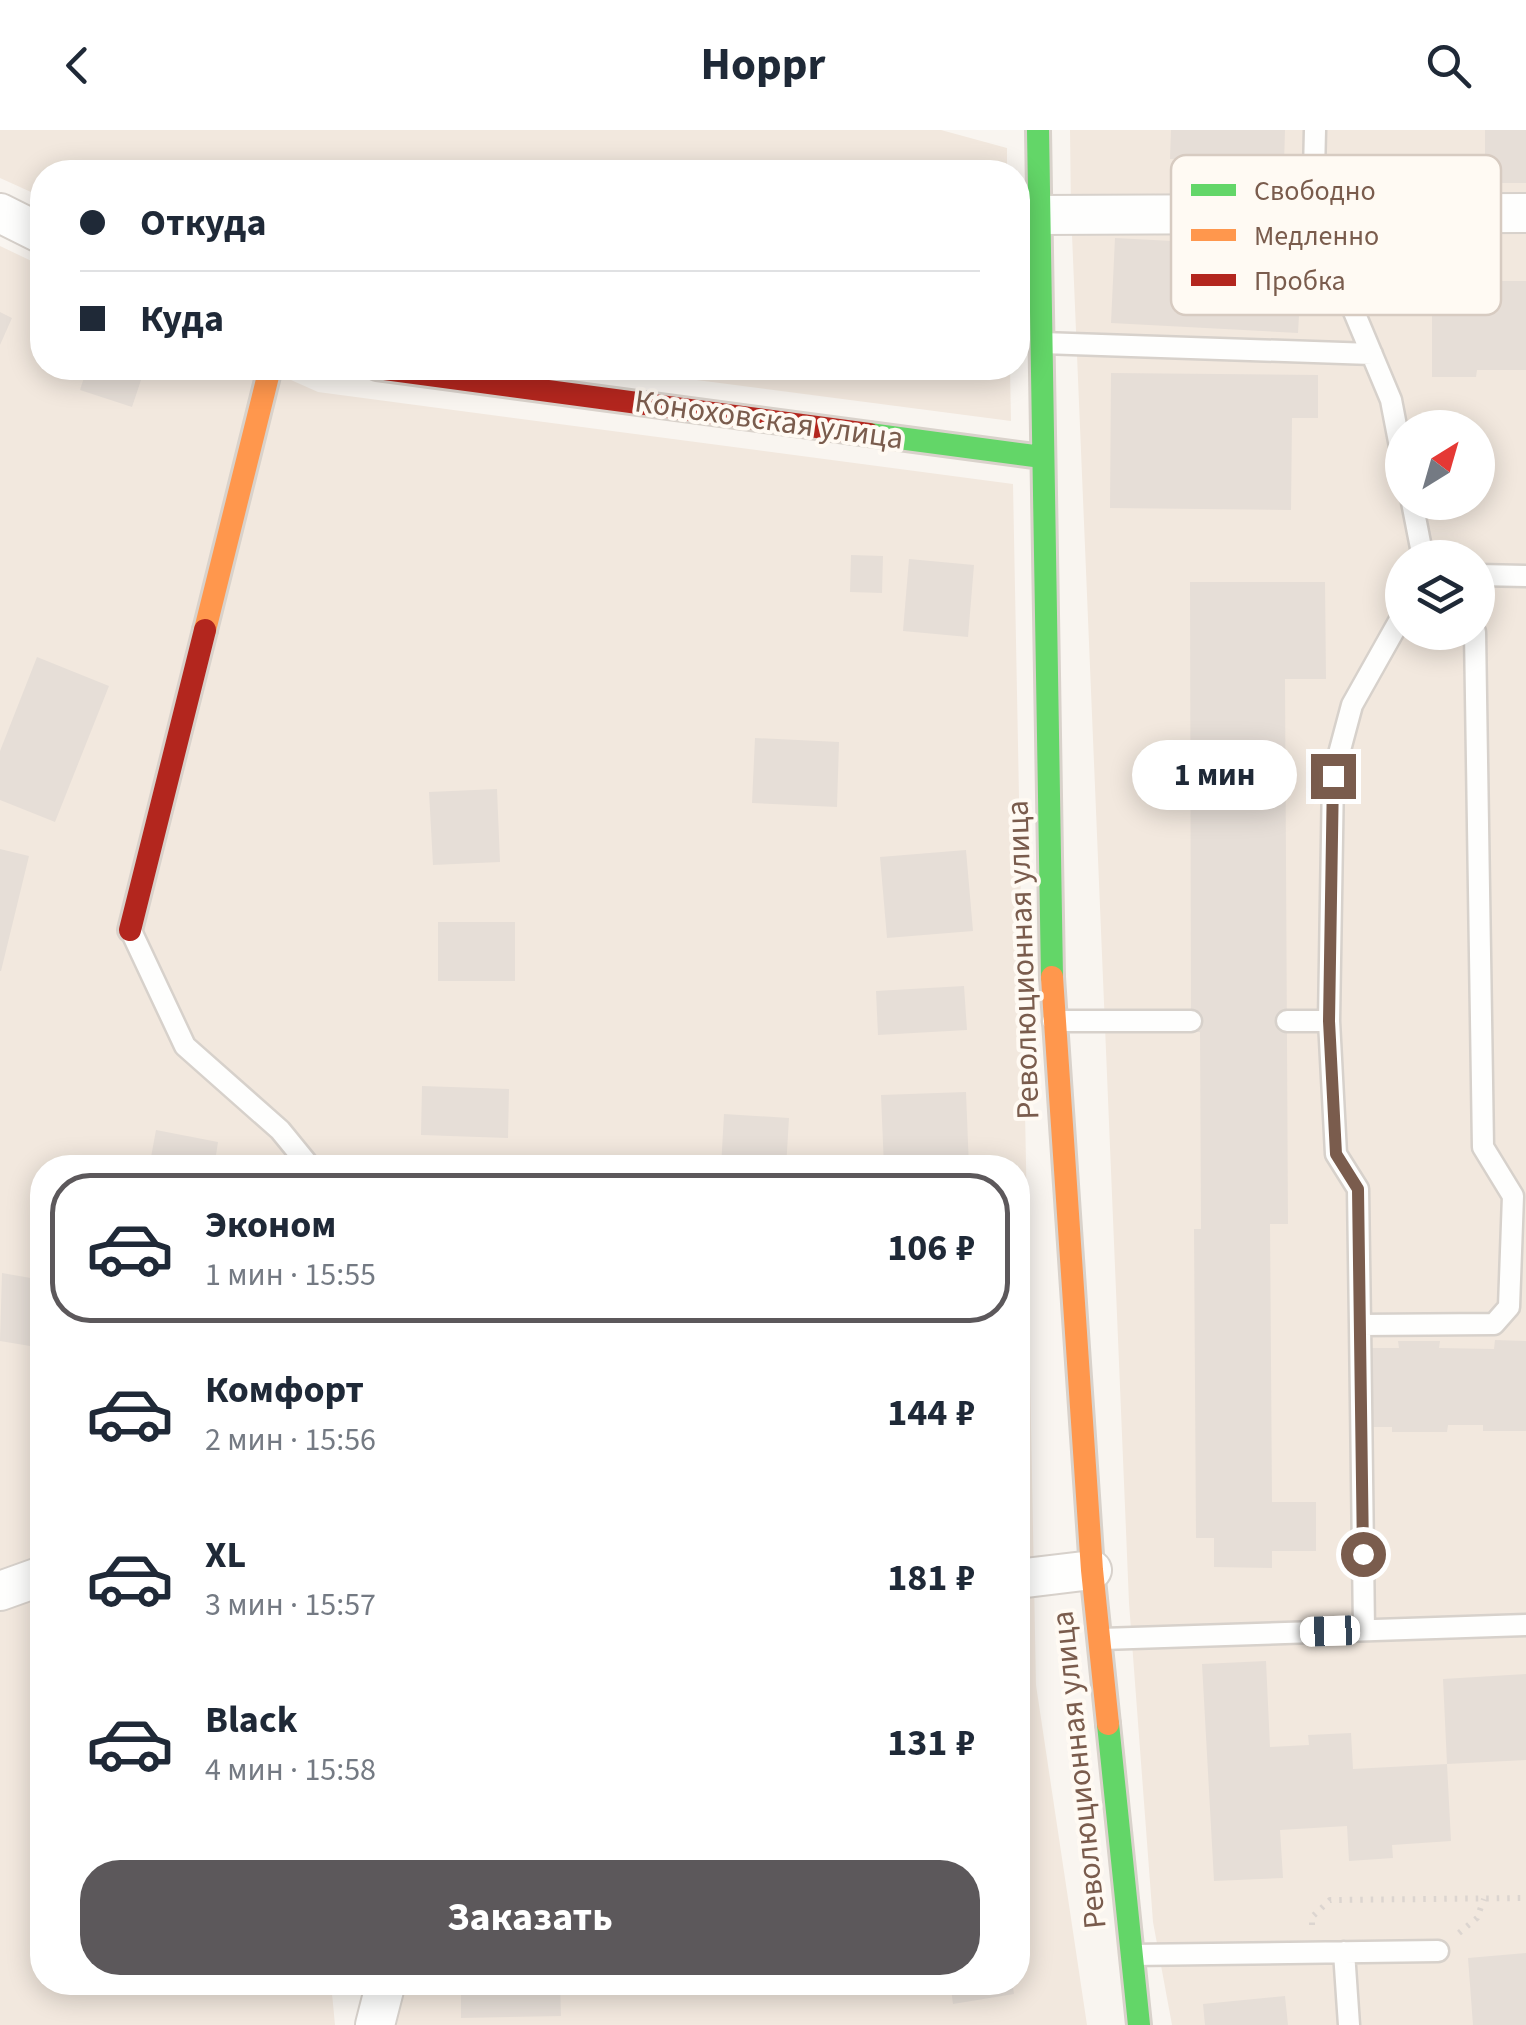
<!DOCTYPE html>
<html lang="ru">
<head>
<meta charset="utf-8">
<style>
	:root { --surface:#fff; --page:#f2f2f3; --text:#1f2937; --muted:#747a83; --line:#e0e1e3; --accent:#5c585b }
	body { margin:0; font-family:"Source Sans 3",sans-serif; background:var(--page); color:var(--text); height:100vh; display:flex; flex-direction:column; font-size:38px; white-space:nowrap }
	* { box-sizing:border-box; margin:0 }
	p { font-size:32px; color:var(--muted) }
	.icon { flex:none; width:55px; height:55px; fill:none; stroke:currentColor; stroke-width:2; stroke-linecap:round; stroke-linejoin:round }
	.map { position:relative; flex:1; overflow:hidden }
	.details { position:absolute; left:30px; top:1025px; width:1000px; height:840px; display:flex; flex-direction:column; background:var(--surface); border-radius:40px; box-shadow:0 5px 25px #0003 }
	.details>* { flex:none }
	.guide { position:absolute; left:30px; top:30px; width:1000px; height:220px; border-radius:40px; box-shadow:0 5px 25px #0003; display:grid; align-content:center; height:220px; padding:0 50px; background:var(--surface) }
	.needle { width:65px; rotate:37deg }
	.fabs { position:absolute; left:1385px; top:280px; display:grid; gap:20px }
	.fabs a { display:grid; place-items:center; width:110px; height:110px; border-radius:50%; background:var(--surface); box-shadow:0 5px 25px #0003; font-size:50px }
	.end { position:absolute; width:45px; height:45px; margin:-22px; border:12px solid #7a5c4d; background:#fff; box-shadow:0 0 0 5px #fff }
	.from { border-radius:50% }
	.bubble { position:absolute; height:70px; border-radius:35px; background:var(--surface); box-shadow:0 5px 25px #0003; font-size:32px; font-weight:700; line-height:70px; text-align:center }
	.car { position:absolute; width:30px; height:60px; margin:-30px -15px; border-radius:12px; box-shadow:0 0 8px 2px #0007; background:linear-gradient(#fff 24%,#345 0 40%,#fff 0 76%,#345 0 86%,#fff 0) }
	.guide b { display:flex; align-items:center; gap:35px; height:95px; font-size:38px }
	.guide b+b { border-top:2px solid var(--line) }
	.guide i { width:25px; height:25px; background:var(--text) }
	ul { padding:18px 0 0; list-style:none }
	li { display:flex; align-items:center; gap:30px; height:150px; margin:0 20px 15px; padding:0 30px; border:5px solid transparent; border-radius:40px }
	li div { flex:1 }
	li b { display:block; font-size:38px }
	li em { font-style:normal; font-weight:700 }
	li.current { border-color:var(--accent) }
	li>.icon { width:90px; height:90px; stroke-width:1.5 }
	.action { display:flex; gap:20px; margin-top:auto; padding:20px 50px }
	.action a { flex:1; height:115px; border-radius:40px; background:var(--accent); color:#fff; font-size:40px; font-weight:700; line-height:115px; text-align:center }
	header { display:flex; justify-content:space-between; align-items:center; height:130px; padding:0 50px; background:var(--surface); font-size:45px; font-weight:700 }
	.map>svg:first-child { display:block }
	.residential { fill:#f2e8de; fill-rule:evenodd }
	.building { fill:#e6ded7 }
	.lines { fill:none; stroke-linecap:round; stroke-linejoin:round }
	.lane-casing { stroke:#d7d1cb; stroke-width:25 }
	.street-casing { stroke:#d7d1cb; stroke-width:42 }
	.fast-casing { stroke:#d9d2cb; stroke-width:28 }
	.slow-casing { stroke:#d9d2cb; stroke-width:28 }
	.jam-casing { stroke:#d9d2cb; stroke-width:28 }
	.path { stroke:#dcd5d0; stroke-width:6; stroke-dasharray:2.5 8; stroke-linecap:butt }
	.lane { stroke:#fefefd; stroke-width:20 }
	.street { stroke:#fefefd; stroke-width:38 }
	.fast { stroke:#63d668; stroke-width:22 }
	.slow { stroke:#ff974d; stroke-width:22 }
	.jam { stroke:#b3261e; stroke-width:22 }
	.route { stroke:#7a5c4d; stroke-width:12 }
	.labels { text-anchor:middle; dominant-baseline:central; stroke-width:8; stroke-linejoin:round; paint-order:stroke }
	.street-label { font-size:32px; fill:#7a5c4d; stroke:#fffaf3 }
	.key { fill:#fffaf3; stroke:#d7cbc1; stroke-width:2.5 }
	.key-label { font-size:28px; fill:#7a5c4d }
</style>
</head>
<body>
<header><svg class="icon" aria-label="back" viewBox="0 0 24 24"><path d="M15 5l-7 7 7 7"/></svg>Hoppr<svg class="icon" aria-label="search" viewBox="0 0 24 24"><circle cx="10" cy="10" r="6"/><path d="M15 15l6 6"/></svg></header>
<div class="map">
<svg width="1526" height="1895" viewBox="0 0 1526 1895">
	<rect width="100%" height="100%" fill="#f9f5f0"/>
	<!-- residential -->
	<path class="residential" d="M 0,0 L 941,0 L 1007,18 L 1007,42 L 42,42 L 42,67 L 0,48 Z
		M 1070,0 L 1526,0 L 1526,1895 L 1172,1895 L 1153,1792 L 1129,1473 L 1071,81 ZM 1402,298 L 1478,298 L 1478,372 L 1402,372 ZM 1402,428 L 1478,428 L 1478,502 L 1402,502 Z
		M 0,116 L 42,136 L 42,238 L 264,238 L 318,262 L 1013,354 L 1036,1555 L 1087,1895 L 388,1895 L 383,1853 L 1018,1852 L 1018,1038 L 341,1038 L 339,1032 L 336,1038 L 42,1038 L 42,1852 L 331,1853 L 335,1895 L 0,1895 Z
		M 604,238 L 1010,238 L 1011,291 Z"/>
	<!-- building -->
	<path class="building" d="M 1171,0 L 1285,0 L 1284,33 L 1170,29 Z
		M 1485,0 L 1526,0 L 1526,53 L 1485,53 Z
		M 1115,108 L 1303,118 L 1298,203 L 1111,193 Z
		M 1496,151 L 1526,151 L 1526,240 L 1477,240 L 1476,247 L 1432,247 L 1432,161 L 1496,161 Z
		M 0,182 L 12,188 L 0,215 Z
		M 87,238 L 145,238 L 132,277 L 80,260 Z
		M 1111,243 L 1318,245 L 1318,288 L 1292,288 L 1291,380 L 1110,378 Z
		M 851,425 L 883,426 L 882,463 L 850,462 Z
		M 909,429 L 974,435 L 968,507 L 903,501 Z
		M 1190,452 L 1325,452 L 1326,549 L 1285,549 L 1288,1094 L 1270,1094 L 1272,1372 L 1316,1372 L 1316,1421 L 1272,1421 L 1272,1438 L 1214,1437 L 1214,1408 L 1196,1408 L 1194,1099 L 1201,1099 L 1200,902 L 1191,902 L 1191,891 Z
		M 37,527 L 109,556 L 55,692 L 0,670 L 0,621 Z
		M 755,608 L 839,612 L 837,677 L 752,673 Z
		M 497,659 L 500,732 L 433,735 L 429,662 Z
		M 0,719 L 29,726 L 1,841 L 0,841 Z
		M 966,720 L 973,801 L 887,808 L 880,727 Z
		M 438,792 L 515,792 L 515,851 L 438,851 Z
		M 964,856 L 967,900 L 878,905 L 876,861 Z
		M 422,956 L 509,959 L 508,1008 L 421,1005 Z
		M 966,962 L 969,1038 L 884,1038 L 881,965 Z
		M 724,984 L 789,988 L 786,1038 L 721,1038 Z
		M 156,1000 L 218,1012 L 214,1038 L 149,1038 Z
		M 2,1143 L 42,1150 L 42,1218 L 0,1211 Z
		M 1495,1210 L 1526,1211 L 1526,1301 L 1483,1301 L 1483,1295 L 1448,1295 L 1447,1302 L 1392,1302 L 1392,1297 L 1368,1297 L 1369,1218 L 1399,1218 L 1398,1211 L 1440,1211 L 1439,1218 L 1494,1219 Z
		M 1266,1531 L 1270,1617 L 1309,1615 L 1308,1605 L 1351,1603 L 1353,1639 L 1447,1634 L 1443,1549 L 1526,1544 L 1526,1630 L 1447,1634 L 1451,1711 L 1392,1715 L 1393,1728 L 1349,1731 L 1347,1696 L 1280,1700 L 1283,1748 L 1214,1751 L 1202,1534 Z
		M 1526,1823 L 1526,1895 L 1473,1895 L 1468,1828 Z
		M 461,1852 L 560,1852 L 561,1886 L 461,1888 Z
		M 950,1852 L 1012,1852 L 1014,1864 L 953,1874 Z
		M 1285,1866 L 1288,1895 L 1205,1895 L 1203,1874 Z"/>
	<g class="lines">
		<defs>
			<path id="lane" d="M 1315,0 L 1313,84 L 1391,270 L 1402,327
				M 1042,213 L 1372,224
				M 1412,372 L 1423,428
				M 1478,445 L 1526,446
				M 131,801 L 185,916 L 280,1000 L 311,1038
				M 1053,891 L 1191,891
				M 1287,891 L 1329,891 L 1333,646 L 1352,575 L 1402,486
				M 1329,891 L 1336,1024 L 1358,1059 L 1360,1195
				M 1364,1500 L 1360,1195 L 1494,1194 L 1509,1177 L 1513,1066 L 1483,1017 L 1475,502
				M 1102,1509 L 1526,1495
				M 1344,1822 L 1349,1895
				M 1131,1825 L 1438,1821"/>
			<path id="street" d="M 0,83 L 42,104
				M 1038,85 L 1526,83
				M 1018,1449 L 1092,1440
				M 0,1461 L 42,1446
				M 375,1895 L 386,1852"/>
			<path id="fast" d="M 1038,0 L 1052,847
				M 869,304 L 1042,327
				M 1108,1594 L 1139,1895"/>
			<path id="slow" d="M 205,500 L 270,238
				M 1052,847 L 1092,1440 L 1108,1594"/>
			<path id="jam" d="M 377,238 L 869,304
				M 130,800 L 205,500"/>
		</defs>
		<!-- lane casing -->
		<use href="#lane" class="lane-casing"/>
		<!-- street casing -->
		<use href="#street" class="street-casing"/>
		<!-- fast casing -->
		<use href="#fast" class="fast-casing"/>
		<!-- slow casing -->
		<use href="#slow" class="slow-casing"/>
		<!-- jam casing -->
		<use href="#jam" class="jam-casing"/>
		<!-- path -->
		<path class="path" d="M 1312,1795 L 1312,1787 L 1330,1770 L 1526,1768
			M 1459,1803 L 1477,1788 L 1484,1769"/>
		<!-- lane -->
		<use href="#lane" class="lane"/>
		<!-- street -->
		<use href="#street" class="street"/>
		<!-- fast -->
		<use href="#fast" class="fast"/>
		<!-- slow -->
		<use href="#slow" class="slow"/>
		<!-- jam -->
		<use href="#jam" class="jam"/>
	</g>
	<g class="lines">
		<!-- route -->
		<path class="route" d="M 1333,646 L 1329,891 L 1336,1024 L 1358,1059 L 1363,1424"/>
	</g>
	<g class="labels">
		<!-- street labels -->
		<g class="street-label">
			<text transform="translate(769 290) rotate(8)">Коноховская улица</text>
			<text transform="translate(1023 830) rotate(-92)">Революционная улица</text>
			<text transform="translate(1079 1640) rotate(-96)">Революционная улица</text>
		</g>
	</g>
	<!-- legend -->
	<rect x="1171" y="25" width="330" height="160" rx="15" class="key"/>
	<rect x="1191" y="54" width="45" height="12" fill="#63d668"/>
	<rect x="1191" y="99" width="45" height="12" fill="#ff974d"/>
	<rect x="1191" y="144" width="45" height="12" fill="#b3261e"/>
	<g class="key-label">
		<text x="1254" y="70">Свободно</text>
		<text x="1254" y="115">Медленно</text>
		<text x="1254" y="160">Пробка</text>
	</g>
</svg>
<div class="fabs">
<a><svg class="needle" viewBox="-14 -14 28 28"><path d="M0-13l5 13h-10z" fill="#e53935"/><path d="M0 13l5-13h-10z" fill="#747a83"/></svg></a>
<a><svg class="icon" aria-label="layers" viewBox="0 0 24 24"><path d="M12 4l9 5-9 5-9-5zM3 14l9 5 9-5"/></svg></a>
</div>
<i class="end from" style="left:1363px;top:1424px"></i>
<i class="end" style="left:1333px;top:646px"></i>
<div class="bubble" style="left:1132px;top:610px;width:165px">1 мин</div>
<i class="car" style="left:1330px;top:1501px;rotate:268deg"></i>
<div class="guide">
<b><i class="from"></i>Откуда</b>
<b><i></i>Куда</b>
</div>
<section class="details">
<ul>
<li class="current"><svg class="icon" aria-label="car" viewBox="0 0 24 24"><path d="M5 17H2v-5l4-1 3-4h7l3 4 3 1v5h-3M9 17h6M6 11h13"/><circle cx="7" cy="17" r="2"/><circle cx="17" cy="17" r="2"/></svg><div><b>Эконом</b><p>1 мин · 15:55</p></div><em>106 ₽</em></li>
<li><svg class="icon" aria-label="car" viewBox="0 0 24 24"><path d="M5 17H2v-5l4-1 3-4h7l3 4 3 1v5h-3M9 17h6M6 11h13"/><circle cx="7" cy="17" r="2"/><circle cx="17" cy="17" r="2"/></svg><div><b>Комфорт</b><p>2 мин · 15:56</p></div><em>144 ₽</em></li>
<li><svg class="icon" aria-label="car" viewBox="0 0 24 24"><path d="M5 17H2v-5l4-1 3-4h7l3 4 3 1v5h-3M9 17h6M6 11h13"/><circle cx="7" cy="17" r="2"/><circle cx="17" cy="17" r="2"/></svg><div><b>XL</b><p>3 мин · 15:57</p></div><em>181 ₽</em></li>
<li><svg class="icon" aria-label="car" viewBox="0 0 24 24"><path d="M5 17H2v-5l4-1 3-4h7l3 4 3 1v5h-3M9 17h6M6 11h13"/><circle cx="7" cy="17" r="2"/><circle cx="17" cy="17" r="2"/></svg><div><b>Black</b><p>4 мин · 15:58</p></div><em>131 ₽</em></li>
</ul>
<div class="action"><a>Заказать</a></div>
</section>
</div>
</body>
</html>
